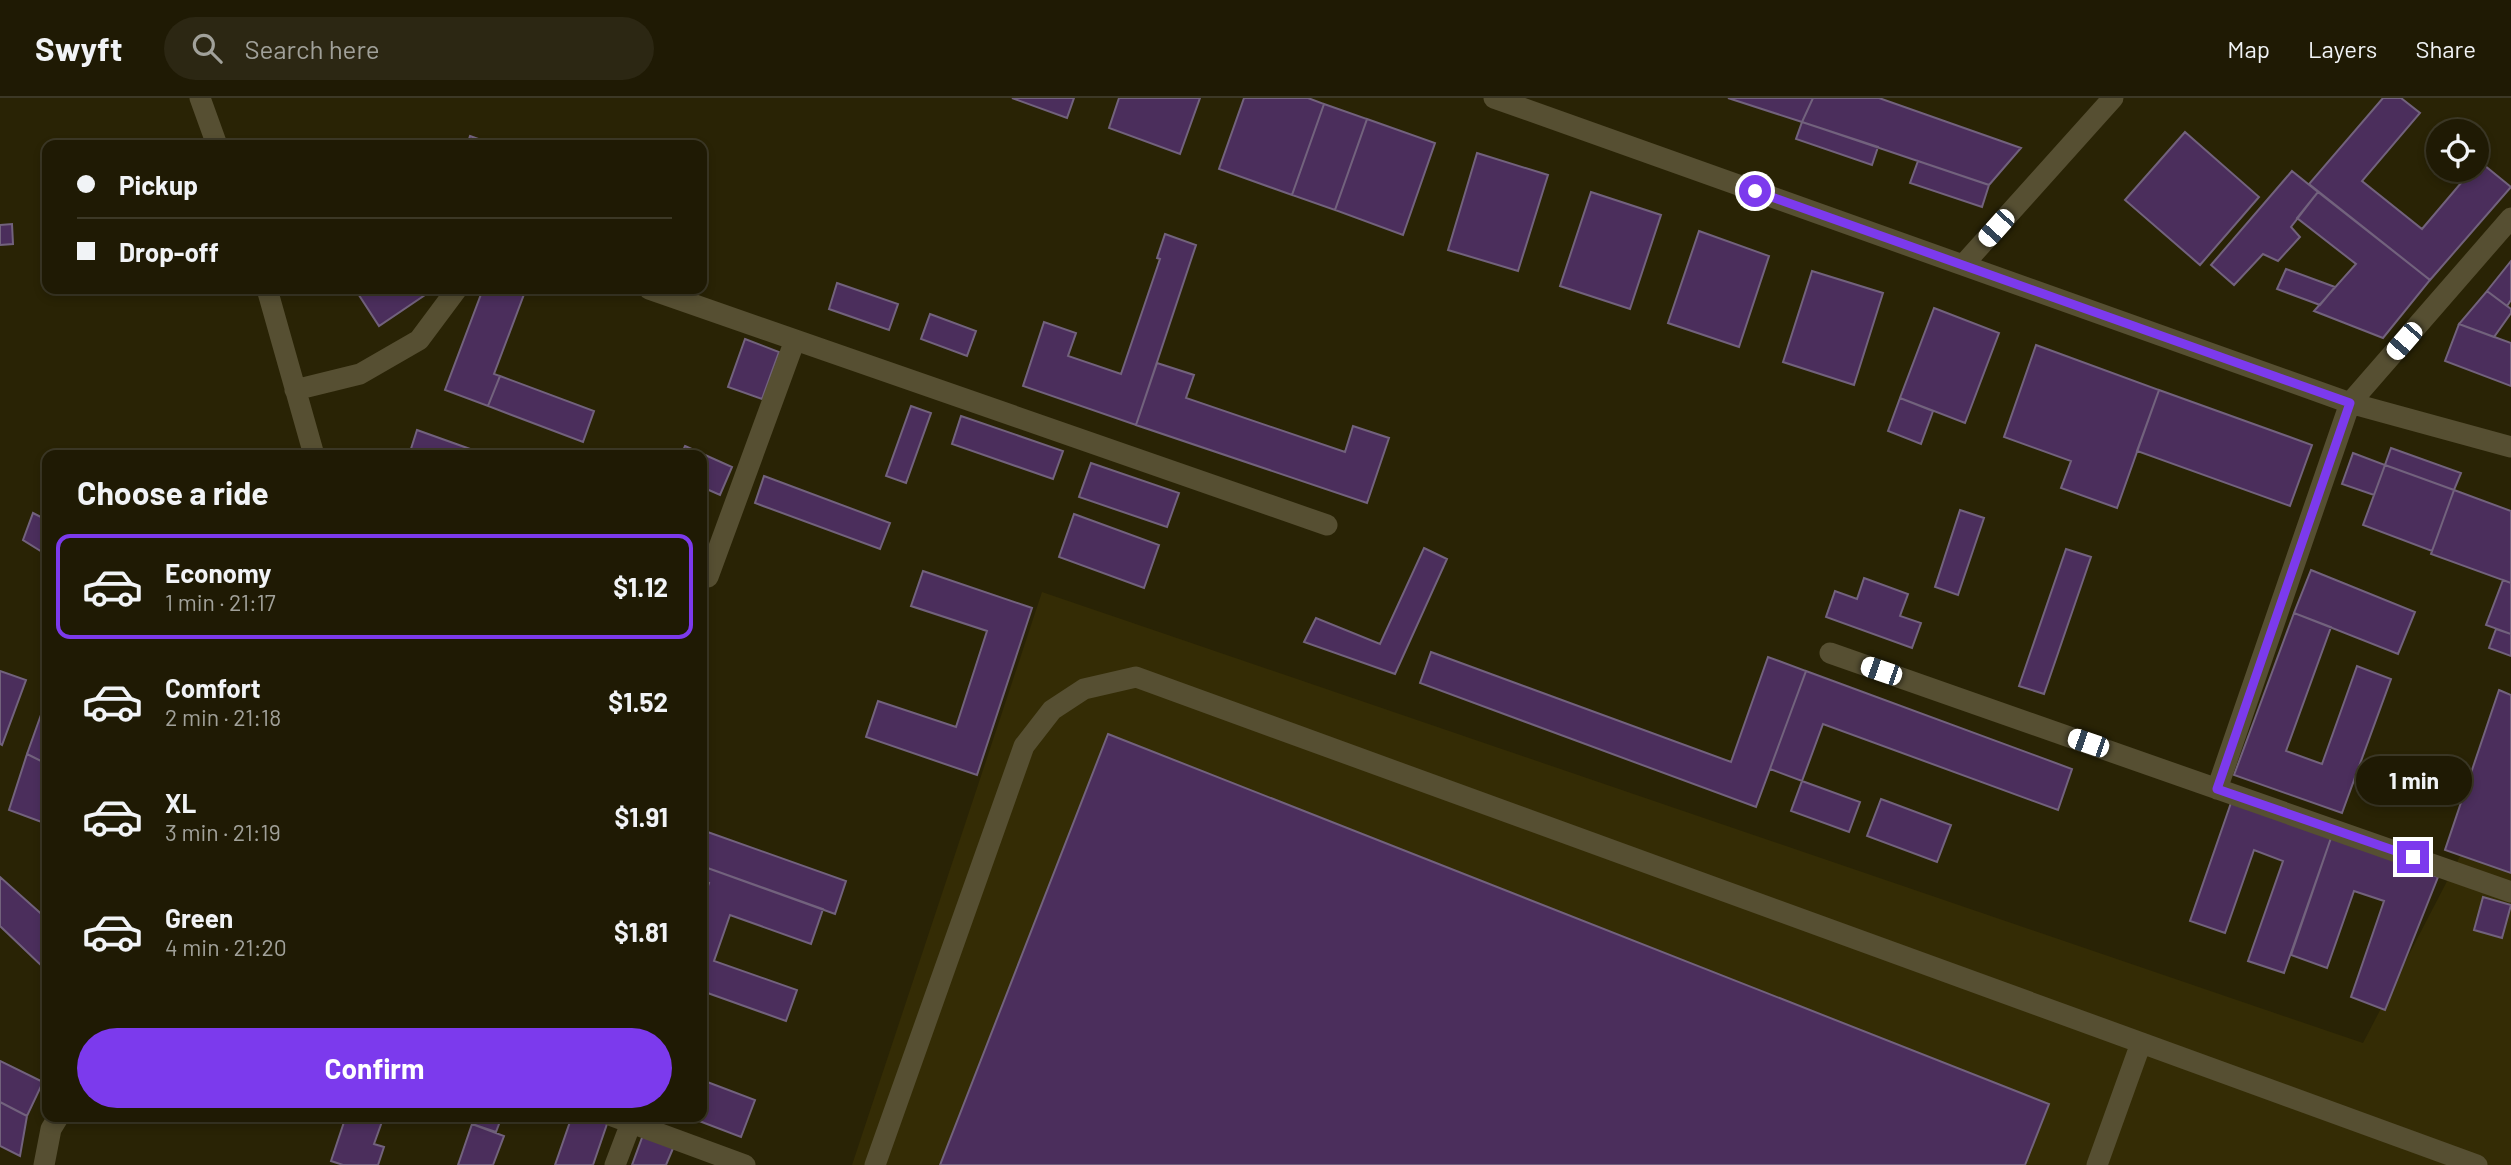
<!DOCTYPE html>
<html lang="en">
<head>
<meta charset="utf-8">
<style>
	:root { --surface:#1f1a04; --page:#2c2713; --text:#f1f3f6; --muted:#a1a19a; --line:#3c3826; --accent:#7c3aed }
	body { margin:0; font-family:Barlow,sans-serif; background:var(--page); color:var(--text); height:100vh; display:flex; flex-direction:column; font-size:26px; white-space:nowrap }
	* { box-sizing:border-box; margin:0 }
	p { font-size:23px; color:var(--muted) }
	.icon { flex:none; width:38px; height:38px; fill:none; stroke:currentColor; stroke-width:2; stroke-linecap:round; stroke-linejoin:round }
	.map { position:relative; flex:1; overflow:hidden }
	.sheet { position:absolute; left:42px; top:352px; width:665px; height:672px; display:flex; flex-direction:column; background:var(--surface); border-radius:14px; box-shadow:0 4px 10px #0003,0 0 0 2px var(--line) }
	.sheet>* { flex:none }
	.hud { position:absolute; left:42px; top:42px; width:665px; height:154px; border-radius:14px; box-shadow:0 4px 10px #0003,0 0 0 2px var(--line); display:grid; align-content:center; height:154px; padding:0 35px; background:var(--surface) }
	.tools { position:absolute; left:2426px; top:21px; display:grid; gap:14px }
	.tools a { display:grid; place-items:center; width:63px; height:63px; border-radius:50%; background:var(--surface); box-shadow:0 4px 10px #0003,0 0 0 2px var(--line); font-size:35px }
	.end { position:absolute; width:32px; height:32px; margin:-16px; border:9px solid #7c3aed; background:#fff; box-shadow:0 0 0 4px #fff }
	.from { border-radius:50% }
	.bubble { position:absolute; height:49px; border-radius:24px; background:var(--surface); box-shadow:0 4px 10px #0003,0 0 0 2px var(--line); font-size:23px; font-weight:700; line-height:49px; text-align:center }
	.car { position:absolute; width:21px; height:42px; margin:-21px -10px; border-radius:9px; box-shadow:0 0 5px 2px #0007; background:linear-gradient(#fff 24%,#345 0 40%,#fff 0 76%,#345 0 86%,#fff 0) }
	.hud b { display:flex; align-items:center; gap:24px; height:66px; font-size:26px }
	.hud b+b { border-top:2px solid var(--line) }
	.hud i { width:18px; height:18px; background:var(--text) }
	ul { padding:0; list-style:none }
	li { display:flex; align-items:center; gap:21px; height:105px; margin:0 14px 10px; padding:0 21px; border:4px solid transparent; border-radius:14px }
	li div { flex:1 }
	li b { display:block; font-size:26px }
	li em { font-style:normal; font-weight:700 }
	li.active { border-color:var(--accent) }
	li>.icon { width:63px; height:63px; stroke-width:1.5 }
	h2 { padding:0 35px; font-size:32px; line-height:84px }
	.primary-button { display:flex; gap:14px; margin-top:auto; padding:14px 35px }
	.primary-button a { flex:1; height:80px; border-radius:42px; background:var(--accent); color:#fff; font-size:28px; font-weight:700; line-height:80px; text-align:center }
	header { display:flex; align-items:center; gap:42px; box-sizing:border-box; height:98px; padding:0 35px; background:var(--surface); border-bottom:2px solid var(--line) }
	header strong { font-size:33px }
	nav { display:flex; gap:38px; margin-inline-start:auto; font-size:24px }
	.search { width:490px; height:63px; background:var(--page); display:flex; align-items:center; gap:18px; box-sizing:border-box; padding:0 24px; border-radius:38px; color:var(--muted); font-size:26px }
	.map>svg:first-child { display:block }
	.built { fill:#342c05 }
	.building { fill:#4b2e5c; stroke:#72627d; stroke-width:2 }
	.lines { fill:none; stroke-linecap:round; stroke-linejoin:round }
	.minor { stroke:#564f32; stroke-width:21 }
	.route { stroke:#7c3aed; stroke-width:9 }
</style>
</head>
<body>
<header>
<strong>Swyft</strong>
<div class="search"><svg class="icon" aria-label="search" viewBox="0 0 24 24"><circle cx="10" cy="10" r="6"/><path d="M15 15l6 6"/></svg>Search here</div>
<nav><a>Map</a><a>Layers</a><a>Share</a></nav>
</header>
<div class="map">
<svg width="2511" height="1067" viewBox="0 0 2511 1067">
	<rect width="100%" height="100%" fill="#292305"/>
	<!-- built -->
	<path class="built" d="M 1042,494 L 2363,945 L 2511,660 L 2511,1067 L 852,1067 Z"/>
	<!-- building -->
	<path class="building" d="M 1012,0 L 1074,0 L 1067,20 Z
		M 1119,0 L 1200,0 L 1180,56 L 1109,30 Z
		M 1244,0 L 1308,0 L 1324,6 L 1292,97 L 1219,71 Z
		M 1728,0 L 1813,0 L 1802,24 Z
		M 1813,0 L 1879,0 L 2021,50 L 1989,87 L 1802,24 Z
		M 2383,0 L 2401,0 L 2420,15 L 2362,83 L 2422,131 L 2472,72 L 2476,72 L 2479,63 L 2511,89 L 2430,182 L 2309,86 Z
		M 1324,6 L 1367,21 L 1335,112 L 1292,97 Z
		M 1367,21 L 1435,45 L 1403,137 L 1335,112 Z
		M 1802,24 L 1878,49 L 1872,67 L 1796,41 Z
		M 2185,34 L 2259,99 L 2200,167 L 2125,102 Z
		M 470,38 L 495,47 L 467,47 Z
		M 1477,55 L 1548,77 L 1518,173 L 1448,152 Z
		M 1918,63 L 1989,87 L 1982,109 L 1910,85 Z
		M 2292,73 L 2318,94 L 2291,129 L 2300,139 L 2278,163 L 2263,156 L 2234,187 L 2211,167 Z
		M 1591,94 L 1661,117 L 1630,211 L 1560,188 Z
		M 2318,94 L 2430,182 L 2383,240 L 2314,213 L 2356,166 L 2297,120 Z
		M 12,126 L 13,146 L 0,147 L 0,127 Z
		M 1699,133 L 1769,158 L 1739,249 L 1668,225 Z
		M 1165,136 L 1196,147 L 1136,327 L 1023,288 L 1044,224 L 1076,235 L 1068,258 L 1121,276 L 1160,161 L 1157,160 Z
		M 2511,163 L 2511,202 L 2507,208 L 2487,193 Z
		M 2286,171 L 2335,189 L 2320,207 L 2277,191 Z
		M 1812,173 L 1883,195 L 1854,287 L 1783,264 Z
		M 837,185 L 898,206 L 889,232 L 829,211 Z
		M 355,191 L 421,191 L 425,197 L 379,228 Z
		M 483,191 L 526,191 L 494,276 L 500,278 L 488,308 L 445,292 Z
		M 2487,193 L 2511,211 L 2511,215 L 2494,239 L 2459,226 Z
		M 1934,210 L 1999,235 L 1965,325 L 1900,300 Z
		M 930,216 L 976,233 L 967,258 L 921,241 Z
		M 2459,226 L 2511,245 L 2511,288 L 2445,263 Z
		M 745,241 L 779,254 L 762,301 L 728,289 Z
		M 2036,247 L 2159,292 L 2117,410 L 2061,390 L 2071,363 L 2004,339 Z
		M 1157,265 L 1194,277 L 1186,300 L 1345,354 L 1353,328 L 1389,340 L 1367,405 L 1136,327 Z
		M 500,278 L 594,313 L 583,344 L 488,308 Z
		M 2159,292 L 2312,347 L 2290,408 L 2137,353 Z
		M 1900,300 L 1933,313 L 1921,346 L 1888,333 Z
		M 911,308 L 931,315 L 906,385 L 886,378 Z
		M 961,318 L 1063,353 L 1053,381 L 952,346 Z
		M 417,332 L 487,357 L 409,357 Z
		M 685,348 L 732,369 L 720,397 L 702,389 L 702,357 L 681,357 Z
		M 2391,350 L 2461,375 L 2454,392 L 2385,367 Z
		M 2353,355 L 2385,367 L 2374,397 L 2342,386 Z
		M 1091,365 L 1179,395 L 1167,429 L 1079,399 Z
		M 2385,367 L 2454,392 L 2432,453 L 2363,427 Z
		M 764,378 L 890,425 L 880,451 L 755,405 Z
		M 2454,392 L 2511,413 L 2511,485 L 2431,456 Z
		M 1960,412 L 1984,420 L 1958,497 L 1935,489 Z
		M 33,415 L 47,422 L 47,457 L 23,442 Z
		M 1074,416 L 1159,447 L 1144,490 L 1059,459 Z
		M 1424,450 L 1447,461 L 1395,576 L 1304,544 L 1316,520 L 1380,546 Z
		M 2066,451 L 2091,459 L 2044,596 L 2019,588 Z
		M 2311,472 L 2415,514 L 2398,556 L 2294,515 Z
		M 923,473 L 1032,510 L 977,677 L 866,639 L 878,603 L 956,629 L 987,533 L 911,508 Z
		M 1864,480 L 1908,496 L 1900,518 L 1921,525 L 1912,550 L 1826,519 L 1835,493 L 1857,501 Z
		M 2503,482 L 2511,485 L 2511,536 L 2486,527 Z
		M 2294,515 L 2331,529 L 2286,653 L 2322,666 L 2357,568 L 2391,581 L 2342,715 L 2234,677 Z
		M 2496,531 L 2511,536 L 2511,558 L 2489,550 Z
		M 1431,554 L 1731,664 L 1768,559 L 1806,573 L 1756,709 L 1420,585 Z
		M 0,573 L 26,582 L 2,647 L 0,646 Z
		M 1806,573 L 2072,671 L 2058,712 L 1823,626 L 1802,683 L 1770,671 Z
		M 2499,592 L 2511,597 L 2511,775 L 2445,752 Z
		M 47,600 L 47,666 L 27,656 Z
		M 1108,636 L 2049,1006 L 2025,1067 L 940,1067 Z
		M 27,656 L 47,666 L 47,726 L 9,712 Z
		M 1802,683 L 1860,704 L 1849,734 L 1791,713 Z
		M 1881,701 L 1951,727 L 1937,764 L 1867,738 Z
		M 2232,702 L 2332,737 L 2284,875 L 2248,863 L 2283,763 L 2254,752 L 2225,835 L 2190,823 Z
		M 702,732 L 846,783 L 835,816 L 702,768 Z
		M 2332,737 L 2438,779 L 2385,912 L 2351,899 L 2384,803 L 2354,793 L 2327,870 L 2291,857 Z
		M 702,768 L 823,811 L 811,846 L 730,817 L 714,863 L 797,892 L 786,923 L 702,893 L 702,806 L 709,785 L 702,783 Z
		M 0,779 L 47,821 L 47,873 L 0,828 Z
		M 2483,799 L 2511,807 L 2502,840 L 2474,832 Z
		M 0,963 L 43,984 L 27,1018 L 0,1004 Z
		M 702,982 L 755,1002 L 741,1039 L 686,1018 L 702,1018 Z
		M 0,1004 L 27,1018 L 20,1058 L 0,1048 Z
		M 346,1018 L 384,1018 L 374,1046 L 384,1049 L 378,1067 L 343,1067 L 331,1063 Z
		M 475,1018 L 502,1018 L 496,1034 L 472,1026 Z
		M 572,1018 L 596,1018 L 608,1023 L 593,1067 L 555,1067 Z
		M 472,1026 L 504,1038 L 493,1067 L 458,1067 Z
		M 643,1037 L 674,1048 L 666,1067 L 632,1067 Z"/>
	<g class="lines">
		<!-- minor -->
		<path class="minor" d="M 200,0 L 217,47
			M 1494,0 L 2350,305 L 2511,349
			M 1963,167 L 2113,0
			M 267,191 L 314,357
			M 649,191 L 1327,427
			M 295,292 L 360,276 L 419,242 L 457,191
			M 708,479 L 795,242
			M 1830,555 L 2511,794
			M 2217,691 L 2350,305 L 2511,120
			M 612,1018 L 745,1067
			M 44,1067 L 51,1031 L 59,1018
			M 615,1067 L 631,1025
			M 875,1067 L 1024,648 L 1052,612 L 1084,591 L 1136,579 L 2477,1067
			M 2097,1067 L 2141,945"/>
	</g>
	<g class="lines">
		<!-- route -->
		<path class="route" d="M 1755,93 L 2350,305 L 2217,691 L 2413,759"/>
	</g>
</svg>
<div class="tools">
<a><svg class="icon" aria-label="locate" viewBox="0 0 24 24"><circle cx="12" cy="12" r="6"/><path d="M12 2v4M12 18v4M2 12h4M18 12h4"/></svg></a>
</div>
<i class="end from" style="left:1755px;top:93px"></i>
<i class="end" style="left:2413px;top:759px"></i>
<div class="bubble" style="left:2356px;top:658px;width:116px">1 min</div>
<i class="car" style="left:1996px;top:130px;rotate:222deg"></i>
<i class="car" style="left:2404px;top:243px;rotate:221deg"></i>
<i class="car" style="left:1881px;top:573px;rotate:289deg"></i>
<i class="car" style="left:2088px;top:645px;rotate:289deg"></i>
<div class="hud">
<b><i class="from"></i>Pickup</b>
<b><i></i>Drop-off</b>
</div>
<section class="sheet">
<h2>Choose a ride</h2>
<ul>
<li class="active"><svg class="icon" aria-label="car" viewBox="0 0 24 24"><path d="M5 17H2v-5l4-1 3-4h7l3 4 3 1v5h-3M9 17h6M6 11h13"/><circle cx="7" cy="17" r="2"/><circle cx="17" cy="17" r="2"/></svg><div><b>Economy</b><p>1 min · 21:17</p></div><em>$1.12</em></li>
<li><svg class="icon" aria-label="car" viewBox="0 0 24 24"><path d="M5 17H2v-5l4-1 3-4h7l3 4 3 1v5h-3M9 17h6M6 11h13"/><circle cx="7" cy="17" r="2"/><circle cx="17" cy="17" r="2"/></svg><div><b>Comfort</b><p>2 min · 21:18</p></div><em>$1.52</em></li>
<li><svg class="icon" aria-label="car" viewBox="0 0 24 24"><path d="M5 17H2v-5l4-1 3-4h7l3 4 3 1v5h-3M9 17h6M6 11h13"/><circle cx="7" cy="17" r="2"/><circle cx="17" cy="17" r="2"/></svg><div><b>XL</b><p>3 min · 21:19</p></div><em>$1.91</em></li>
<li><svg class="icon" aria-label="car" viewBox="0 0 24 24"><path d="M5 17H2v-5l4-1 3-4h7l3 4 3 1v5h-3M9 17h6M6 11h13"/><circle cx="7" cy="17" r="2"/><circle cx="17" cy="17" r="2"/></svg><div><b>Green</b><p>4 min · 21:20</p></div><em>$1.81</em></li>
</ul>
<div class="primary-button"><a>Confirm</a></div>
</section>
</div>
</body>
</html>
